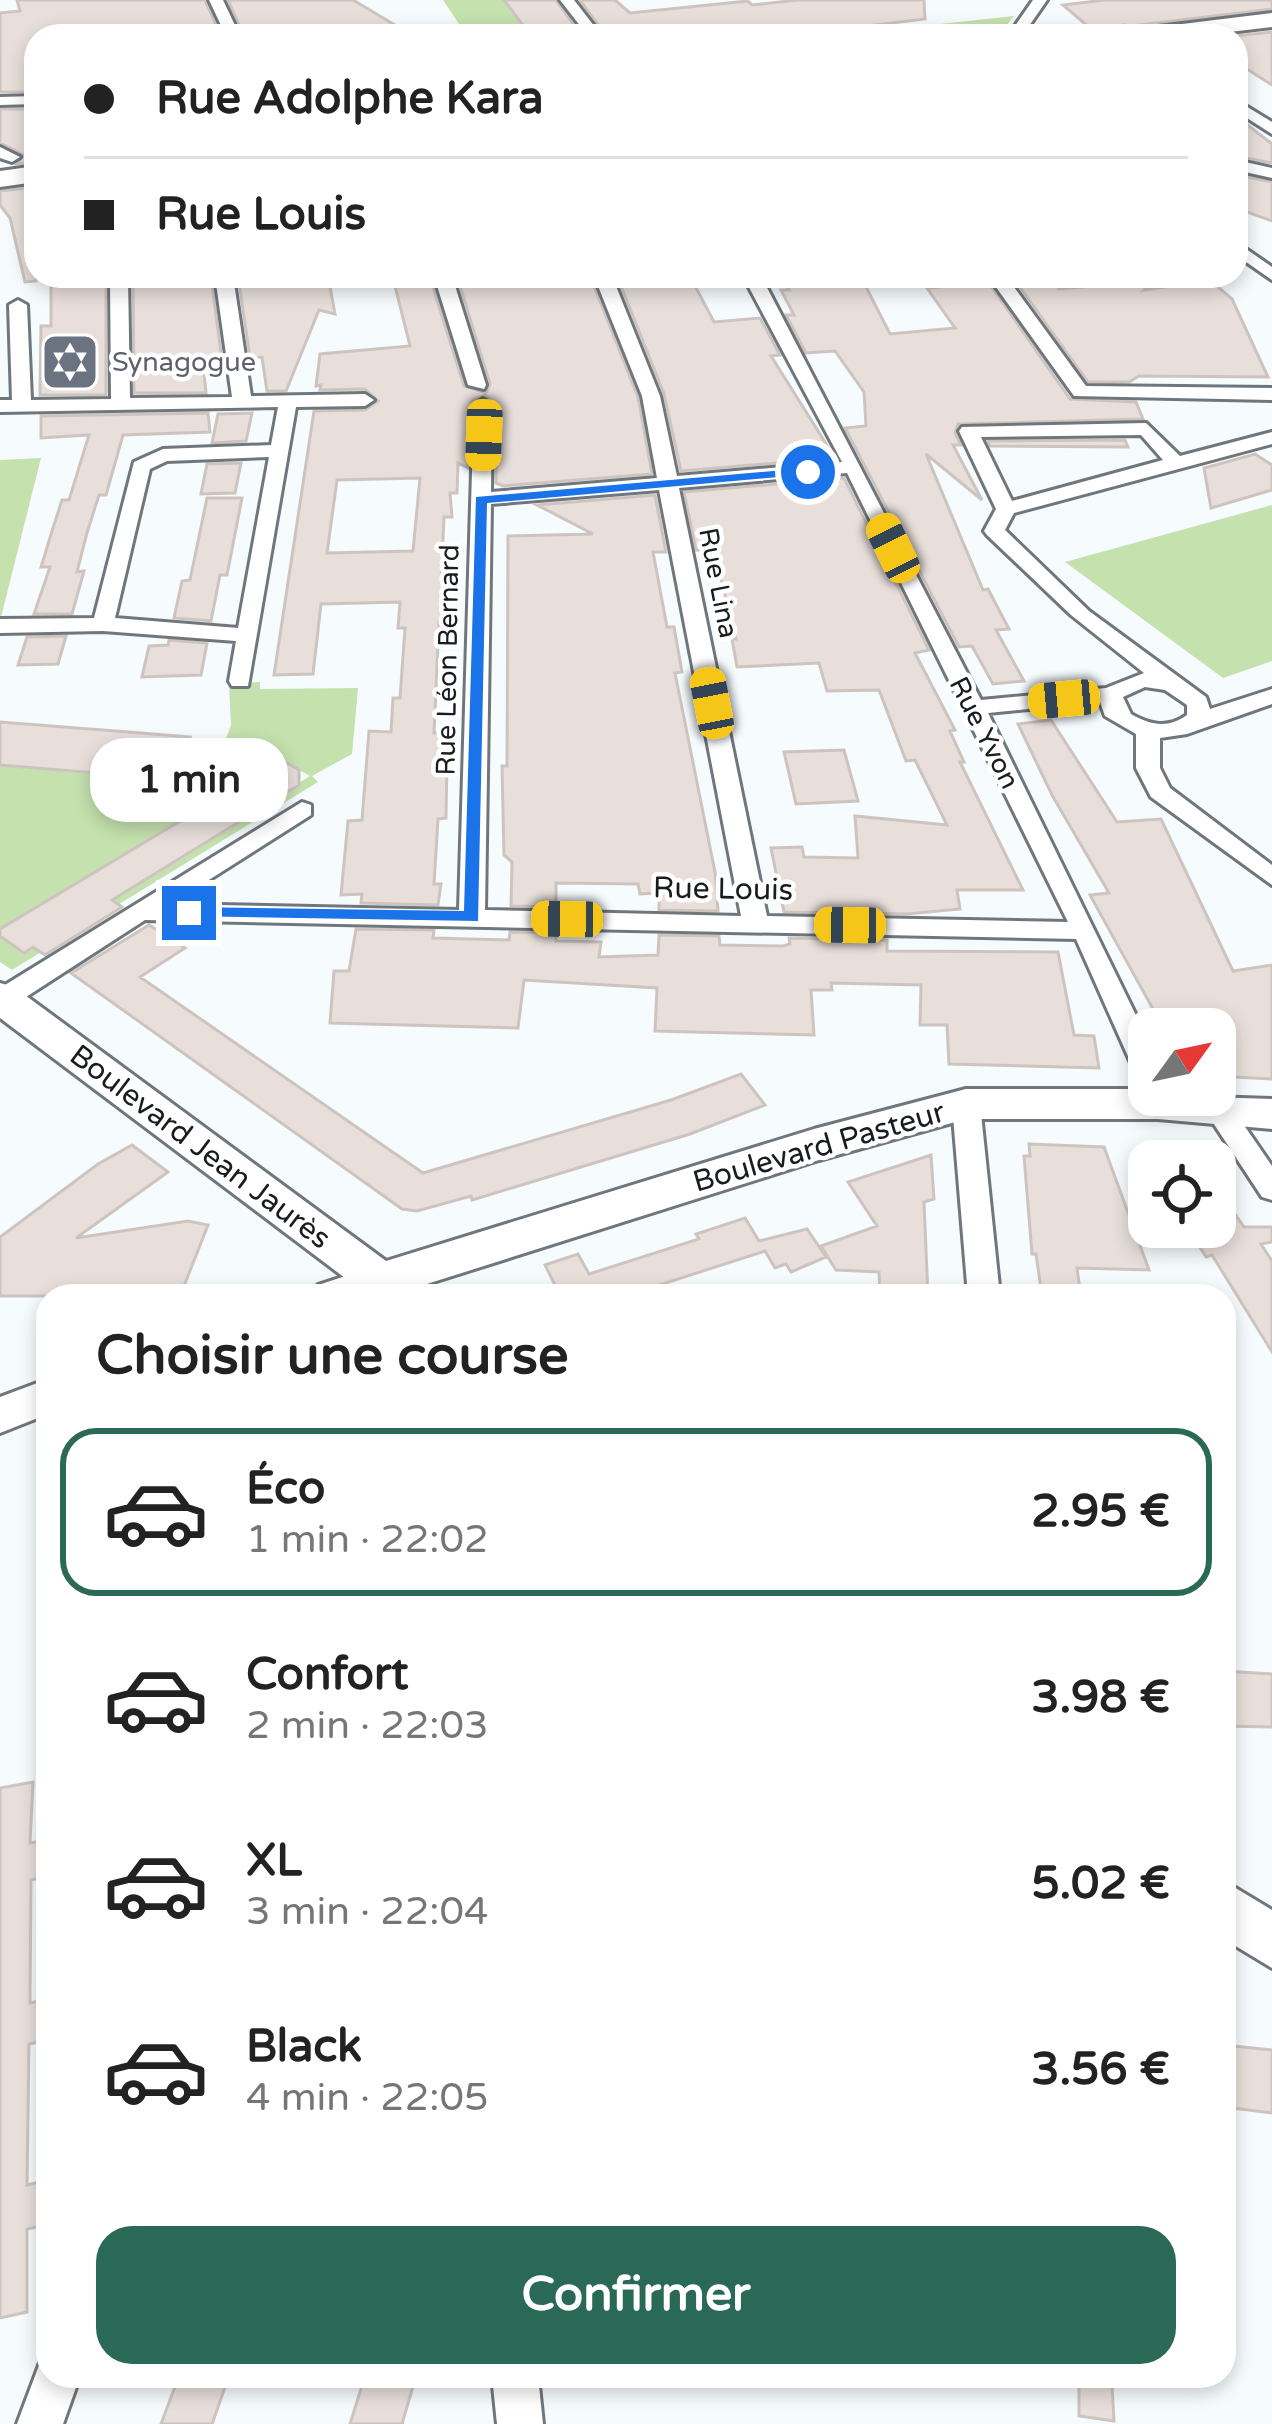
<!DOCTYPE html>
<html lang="fr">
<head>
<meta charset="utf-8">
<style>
	:root { --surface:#fff; --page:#f6f6f6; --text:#222; --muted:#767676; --line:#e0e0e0; --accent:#2a6956 }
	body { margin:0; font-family:"Varela Round",sans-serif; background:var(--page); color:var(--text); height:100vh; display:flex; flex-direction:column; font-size:45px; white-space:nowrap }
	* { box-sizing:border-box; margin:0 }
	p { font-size:39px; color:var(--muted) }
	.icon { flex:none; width:66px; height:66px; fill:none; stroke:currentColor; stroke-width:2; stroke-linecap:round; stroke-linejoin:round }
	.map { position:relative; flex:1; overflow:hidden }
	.drawer { position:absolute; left:36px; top:1284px; width:1200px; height:1104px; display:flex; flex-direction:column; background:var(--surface); border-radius:36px; box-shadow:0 6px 18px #0003 }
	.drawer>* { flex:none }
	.banner { position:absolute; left:24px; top:24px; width:1224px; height:264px; border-radius:36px; box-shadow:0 6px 18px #0003; display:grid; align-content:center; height:264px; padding:0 60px; background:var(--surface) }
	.needle { width:78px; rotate:57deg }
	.tools { position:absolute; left:1128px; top:1008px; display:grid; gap:24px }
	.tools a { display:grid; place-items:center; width:108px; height:108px; border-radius:24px; background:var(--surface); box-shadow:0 6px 18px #0003; font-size:60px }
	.end { position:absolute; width:54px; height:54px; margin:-27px; border:15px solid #1a73e8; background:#fff; box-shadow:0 0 0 6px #fff }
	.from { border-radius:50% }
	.bubble { position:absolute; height:84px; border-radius:36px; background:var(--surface); box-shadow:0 6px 18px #0003; font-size:39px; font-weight:700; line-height:84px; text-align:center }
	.car { position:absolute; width:36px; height:72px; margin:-36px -18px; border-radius:15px; box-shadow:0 0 9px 3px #0007; background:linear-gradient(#f5c518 24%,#345 0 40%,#f5c518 0 76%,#345 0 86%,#f5c518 0) }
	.banner b { display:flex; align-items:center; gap:42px; height:114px; font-size:45px }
	.banner b+b { border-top:3px solid var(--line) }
	.banner i { width:30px; height:30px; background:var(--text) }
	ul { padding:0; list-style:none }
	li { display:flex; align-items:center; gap:36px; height:168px; margin:0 24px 18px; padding:0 36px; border:6px solid transparent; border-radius:36px }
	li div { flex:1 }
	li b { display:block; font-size:45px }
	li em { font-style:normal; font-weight:700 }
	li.selected { border-color:var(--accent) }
	li>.icon { width:108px; height:108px; stroke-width:1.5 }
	h2 { padding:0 60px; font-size:54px; line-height:144px }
	.action { display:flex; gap:24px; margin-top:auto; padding:24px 60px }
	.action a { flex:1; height:138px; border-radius:36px; background:var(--accent); color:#fff; font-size:48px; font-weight:700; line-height:138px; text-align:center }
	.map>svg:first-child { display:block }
	.green { fill:#c5e1ae }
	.building { fill:#e8dfdb; stroke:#cdc4c0; stroke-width:3; fill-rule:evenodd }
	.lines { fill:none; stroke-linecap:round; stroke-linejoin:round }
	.minor-casing { stroke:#70777c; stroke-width:6 }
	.tertiary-casing { stroke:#70777c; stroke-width:6 }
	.secondary-casing { stroke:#70777c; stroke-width:6 }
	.primary-casing { stroke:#70777c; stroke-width:6 }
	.minor { fill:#fff; fill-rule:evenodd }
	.tertiary { fill:#fff; fill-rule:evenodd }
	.secondary { fill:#fff; fill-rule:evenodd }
	.primary { fill:#fff; fill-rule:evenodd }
	.route { fill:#1a73e8 }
	.labels { text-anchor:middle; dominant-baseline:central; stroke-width:9; stroke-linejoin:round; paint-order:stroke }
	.far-worship-label { font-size:27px; fill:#5b616d; stroke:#fff; text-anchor:start }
	.far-street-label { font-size:27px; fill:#191c1e; stroke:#fff }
	.street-label { font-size:30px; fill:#191c1e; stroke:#fff }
</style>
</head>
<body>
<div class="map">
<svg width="1272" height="2424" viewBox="0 0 1272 2424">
	<rect width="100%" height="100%" fill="#f6fbfe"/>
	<!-- green -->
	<path class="green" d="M 443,0 L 504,0 L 531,36 L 467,36 Z
		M 1014,16 L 998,36 L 849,36 L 857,33 Z
		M 41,458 L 0,621 L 0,460 Z
		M 1272,505 L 1272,661 L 1223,678 L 1065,562 Z
		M 260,682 L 260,689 L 358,688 L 352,754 L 312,776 L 318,782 L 12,970 L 0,962 L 0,936 L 25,952 L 310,776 L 281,760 L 0,929 L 0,765 L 215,768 L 231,725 L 229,683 Z"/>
	<!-- building -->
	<path class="building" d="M 17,0 L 205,0 L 221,36 L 91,36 L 62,26 L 50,36 L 36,36 L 36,92 L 0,92 L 0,13 L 20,11 Z
		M 228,0 L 353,0 L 395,25 L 244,36 Z
		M 504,0 L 556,0 L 582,36 L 531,36 Z
		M 580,0 L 615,0 L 630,13 L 748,1 L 752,5 L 798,0 L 924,0 L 925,19 L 816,32 L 820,36 L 606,36 Z
		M 1105,0 L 1272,0 L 1272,9 L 1140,25 L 1125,36 L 1124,25 L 1091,29 L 1063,5 Z
		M 1272,32 L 1272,85 L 1236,62 L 1234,36 Z
		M 0,109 L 36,109 L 36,135 L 32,136 L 36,162 L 17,164 L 24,155 L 0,143 Z
		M 1236,116 L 1272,144 L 1272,163 L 1236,156 Z
		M 1236,175 L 1272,182 L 1272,221 L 1236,208 Z
		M 36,187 L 36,281 L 25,282 L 10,218 L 0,205 L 0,191 Z
		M 51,276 L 96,276 L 97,284 L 106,283 L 106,395 L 40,395 L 41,326 L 51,326 Z
		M 238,276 L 328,276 L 335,314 L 319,310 L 286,391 L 267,391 L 262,357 L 250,358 Z
		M 457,276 L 590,276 L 638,397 L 652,474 L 503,486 L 496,483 L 496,405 L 485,395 L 472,401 L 468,468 L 458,463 L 457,493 L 450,493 L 452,517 L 444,517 L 441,581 L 446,580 L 447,620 L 439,621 L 434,733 L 444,733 L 441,760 L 447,760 L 446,818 L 438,819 L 434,884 L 441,884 L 438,905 L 361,903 L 362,894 L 341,895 L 348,821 L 362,820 L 369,731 L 391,732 L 393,698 L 400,698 L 405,628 L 398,628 L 400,602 L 321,604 L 313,674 L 274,675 L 314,411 L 365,410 L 378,401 L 365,389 L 320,390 L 321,385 L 316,386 L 320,354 L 410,346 L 394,282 L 430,278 L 464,386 L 486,393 L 490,384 ZM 420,478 L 413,551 L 327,553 L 337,480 Z
		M 617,276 L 671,276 L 671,283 L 693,282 L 714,322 L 760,318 L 780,355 L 771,356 L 835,458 L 681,471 L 664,394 Z
		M 781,276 L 814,276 L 818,283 L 862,279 L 890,334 L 955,328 L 927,288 L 952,286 L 946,276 L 984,276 L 1070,399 L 1136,402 L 1143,419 L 958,424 L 955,433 L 961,445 L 953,445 L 982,500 L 926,454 L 983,590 L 988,589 L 1009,629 L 996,630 L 1024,681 L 993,684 L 972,646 L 959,647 L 845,428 L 866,426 L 864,392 L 835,351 L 806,353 L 786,315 L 794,315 L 781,290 L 789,290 Z
		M 1012,276 L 1049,276 L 1059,289 L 1153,281 L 1144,290 L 1210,280 L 1232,299 L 1268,377 L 1139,376 L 1129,382 L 1088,382 Z
		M 211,278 L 222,360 L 203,362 L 206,393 L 134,393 L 133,281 Z
		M 208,413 L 210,432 L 123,435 L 106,495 L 99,495 L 87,533 L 77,572 L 84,571 L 72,614 L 34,614 L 50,567 L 41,567 L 53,528 L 62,500 L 69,500 L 89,435 L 41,438 L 41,416 Z
		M 252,413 L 246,441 L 212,443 L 218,414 Z
		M 1125,440 L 1128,447 L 990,446 L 988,441 Z
		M 1255,454 L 1272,465 L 1272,490 L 1211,508 L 1204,468 Z
		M 241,463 L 235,493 L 201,494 L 207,464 Z
		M 844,478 L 929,650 L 915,653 L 955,730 L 950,731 L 964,762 L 960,762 L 1023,890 L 957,890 L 960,909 L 907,914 L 784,912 L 771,848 L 802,847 L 804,857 L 858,858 L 855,816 L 947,825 L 915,760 L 906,761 L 879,690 L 827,691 L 819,663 L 737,667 L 732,639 L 736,639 L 718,568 L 714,568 L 707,550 L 696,550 L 684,492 Z
		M 655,495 L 666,552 L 653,552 L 667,627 L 674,627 L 682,672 L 675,673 L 715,872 L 718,911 L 659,910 L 659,893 L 640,894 L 638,884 L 556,883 L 556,907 L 511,906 L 512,862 L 504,855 L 502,766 L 507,766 L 508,536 L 593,534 L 537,505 Z
		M 207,498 L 242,498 L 227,575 L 220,575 L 211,621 L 174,618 L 182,581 L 190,580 Z
		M 66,636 L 58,664 L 18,665 L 27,637 Z
		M 169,640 L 207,643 L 201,675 L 142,677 L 149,646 L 168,645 Z
		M 1051,720 L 1117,822 L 1161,819 L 1233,971 L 1272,965 L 1272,1079 L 1215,1076 L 1215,1029 L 1164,1029 L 1090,895 L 1109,893 L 1052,795 L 1018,724 Z
		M 0,722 L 141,733 L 190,737 L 169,779 L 0,765 Z
		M 844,750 L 858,801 L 796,804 L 784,752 Z
		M 282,760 L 299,770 L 299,785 L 112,900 L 122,907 L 45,955 L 33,947 L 24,953 L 0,936 L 0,929 Z
		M 149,925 L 185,948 L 140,977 L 423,1173 L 671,1100 L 741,1074 L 765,1105 L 690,1134 L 472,1200 L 471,1196 L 417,1211 L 402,1209 L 71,973 Z
		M 356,929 L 434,930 L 433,938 L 509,940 L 510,932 L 556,933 L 556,941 L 601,942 L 599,957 L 658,955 L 659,935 L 719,936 L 720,945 L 783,946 L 790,944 L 789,938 L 887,940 L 887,951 L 1058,952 L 1074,1035 L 1094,1036 L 1099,1068 L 949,1064 L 947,1025 L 920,1025 L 921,985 L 831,983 L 832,990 L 811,990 L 814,1035 L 655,1031 L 657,988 L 524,980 L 518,1028 L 330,1023 L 334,971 L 349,971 Z
		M 1029,1144 L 1104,1147 L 1149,1270 L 1077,1268 L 1081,1296 L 1042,1296 L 1036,1254 L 1032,1254 L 1024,1156 L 1030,1156 Z
		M 132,1145 L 168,1172 L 76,1238 L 188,1221 L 208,1225 L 182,1291 L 173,1296 L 0,1296 L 0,1237 L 98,1164 Z
		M 931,1155 L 934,1199 L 924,1202 L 928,1296 L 880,1296 L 879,1272 L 836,1270 L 821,1246 L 877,1226 L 848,1182 Z
		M 1215,1185 L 1244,1227 L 1272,1227 L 1272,1242 L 1261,1244 L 1272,1261 L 1272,1352 L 1212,1255 L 1206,1257 L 1187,1227 L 1215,1227 Z
		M 745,1218 L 759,1241 L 807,1229 L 826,1257 L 791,1272 L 786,1264 L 775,1268 L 765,1251 L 650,1288 L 655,1296 L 539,1296 L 538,1290 L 555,1285 L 545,1265 L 578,1254 L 589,1274 L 699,1239 L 696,1234 Z
		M 1224,1671 L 1272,1674 L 1272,1727 L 1224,1726 Z
		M 33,1782 L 30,1843 L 48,1840 L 48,1876 L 31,1880 L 30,2003 L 48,1999 L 48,2040 L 29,2044 L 27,2185 L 48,2180 L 48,2225 L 27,2229 L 27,2312 L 0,2318 L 0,1788 Z
		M 1224,2045 L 1272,2050 L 1272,2113 L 1224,2107 Z
		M 179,2376 L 229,2376 L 212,2424 L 161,2424 Z
		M 365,2376 L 416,2376 L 402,2424 L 350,2424 Z
		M 1079,2380 L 1112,2384 L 1114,2421 L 1079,2416 Z"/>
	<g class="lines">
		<defs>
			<path id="minor" d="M 209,0 L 223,0 L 240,36 L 226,36 Z
				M 560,0 L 574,0 L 602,36 L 588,36 Z
				M 1033,0 L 1047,0 L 1022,36 L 1008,36 Z
				M 61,30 L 87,36 L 55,36 Z
				M 36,96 L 36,104 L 0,105 L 0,97 Z
				M 1236,100 L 1272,122 L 1272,134 L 1236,111 Z
				M 0,147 L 20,157 L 12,162 L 0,158 Z
				M 1236,160 L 1272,168 L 1272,178 L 1236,170 Z
				M 1236,242 L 1272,267 L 1272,280 L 1236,255 Z
				M 110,276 L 128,276 L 130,398 L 232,397 L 215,276 L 233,276 L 251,396 L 365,394 L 374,400 L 365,406 L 296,407 L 248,686 L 232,686 L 229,681 L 236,641 L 103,631 L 0,633 L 0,619 L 94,618 L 134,462 L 163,449 L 271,445 L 278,407 L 0,412 L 0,400 L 12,400 L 9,305 L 18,300 L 27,305 L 31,400 L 111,399 ZM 269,457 L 238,628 L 115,618 L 150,469 L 167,461 Z
				M 434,276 L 452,276 L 486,385 L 484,389 L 468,385 Z
				M 594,276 L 612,276 L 660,396 L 677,476 L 842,462 L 743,276 L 761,276 L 981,700 L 1106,688 L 1144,673 L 1071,615 L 987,535 L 984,531 L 996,509 L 959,431 L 962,427 L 1146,423 L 1180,456 L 1272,432 L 1272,444 L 1014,513 L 1005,530 L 1089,611 L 1206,697 L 1210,709 L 1272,689 L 1272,704 L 1187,734 L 1160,738 L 1160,768 L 1170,788 L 1272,865 L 1272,885 L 1151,797 L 1136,768 L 1136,734 L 1105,716 L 1100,702 L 988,713 L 1149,1042 L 1149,1082 L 1135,1072 L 1076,939 L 145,920 L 12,1006 L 0,1008 L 0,988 L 302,802 L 311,805 L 311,815 L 171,904 L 459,910 L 474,405 L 483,399 L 492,405 L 491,492 L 657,478 L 642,396 ZM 1141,435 L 1163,460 L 1012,501 L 981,437 ZM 847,473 L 1068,922 L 767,916 L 679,488 ZM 659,490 L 741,916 L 485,910 L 491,504 ZM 1145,687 L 1165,690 L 1187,705 L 1187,715 C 1168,729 1150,725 1131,714 L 1123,697 Z
				M 988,276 L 1006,276 L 1086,386 L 1272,388 L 1272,400 L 1074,396 Z
				M 966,1094 L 980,1104 L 1000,1296 L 968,1296 L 952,1104 Z
				M 1218,1099 L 1228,1102 L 1272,1166 L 1272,1200 L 1262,1197 L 1204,1109 Z
				M 48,2357 L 48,2376 L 80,2376 L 63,2424 L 17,2424 L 41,2360 Z
				M 492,2376 L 538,2376 L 543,2424 L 497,2424 Z"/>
			<path id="tertiary" d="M 379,1265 L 414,1285 L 420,1296 L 312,1296 L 318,1285 Z
				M 48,1379 L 48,1414 L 0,1433 L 0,1397 Z
				M 1224,1881 L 1272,1910 L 1272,1968 L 1224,1939 Z"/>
			<path id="secondary" d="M 0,983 L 14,987 L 386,1261 L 814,1129 L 966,1089 L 1149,1089 L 1149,1095 L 1272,1099 L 1272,1129 L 1158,1119 L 966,1119 L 819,1160 L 389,1296 L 369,1296 L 0,1018 Z"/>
			<path id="primary" d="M 1272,13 L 1272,27 L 1195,36 L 1130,36 L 1141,29 Z
				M 36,166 L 36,182 L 0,187 L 0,171 Z"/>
		</defs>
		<!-- minor casing -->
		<use href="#minor" class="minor-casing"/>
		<!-- tertiary casing -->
		<use href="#tertiary" class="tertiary-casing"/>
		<!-- secondary casing -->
		<use href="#secondary" class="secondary-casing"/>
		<!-- primary casing -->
		<use href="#primary" class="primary-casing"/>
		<!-- minor -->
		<use href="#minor" class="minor"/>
		<!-- tertiary -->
		<use href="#tertiary" class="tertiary"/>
		<!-- secondary -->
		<use href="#secondary" class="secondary"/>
		<!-- primary -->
		<use href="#primary" class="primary"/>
	</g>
	<!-- route -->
	<path class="route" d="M 808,468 L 812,474 L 487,503 L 478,921 L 183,916 L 183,909 L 189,907 L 464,911 L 476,497 Z"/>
	<!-- icons -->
	<defs>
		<symbol id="synagogue-square" viewBox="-11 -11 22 22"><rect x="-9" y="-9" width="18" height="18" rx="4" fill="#6b7280" stroke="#fff"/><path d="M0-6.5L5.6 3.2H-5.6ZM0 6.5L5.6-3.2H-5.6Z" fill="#fff"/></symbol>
	</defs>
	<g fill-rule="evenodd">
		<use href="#synagogue-square" x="37" y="329" width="66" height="66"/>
	</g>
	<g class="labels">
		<!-- far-worship labels -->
		<g class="far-worship-label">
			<text x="112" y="362">Synagogue</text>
		</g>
		<!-- far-street labels -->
		<g class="far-street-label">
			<text transform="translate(718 583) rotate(79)">Rue Lina</text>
			<text transform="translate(448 660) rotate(-89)">Rue Léon Bernard</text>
			<text transform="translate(984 733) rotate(63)">Rue Yvon</text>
		</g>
		<!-- street labels -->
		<g class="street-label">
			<text transform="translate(723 889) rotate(1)">Rue Louis</text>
			<text transform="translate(200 1147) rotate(37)">Boulevard Jean Jaurès</text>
			<text transform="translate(819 1147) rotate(-16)">Boulevard Pasteur</text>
		</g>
	</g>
</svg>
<div class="tools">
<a><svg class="needle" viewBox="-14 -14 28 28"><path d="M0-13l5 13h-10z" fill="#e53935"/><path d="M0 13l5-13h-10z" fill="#767676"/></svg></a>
<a><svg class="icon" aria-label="locate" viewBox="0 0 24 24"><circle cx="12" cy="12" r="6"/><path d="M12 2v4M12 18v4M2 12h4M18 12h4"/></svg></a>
</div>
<i class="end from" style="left:808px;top:472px"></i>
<i class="end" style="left:189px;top:913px"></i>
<div class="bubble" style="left:90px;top:738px;width:198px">1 min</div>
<i class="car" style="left:484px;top:435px;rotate:182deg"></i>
<i class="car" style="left:893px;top:548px;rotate:334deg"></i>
<i class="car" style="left:1064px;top:699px;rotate:265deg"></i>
<i class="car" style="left:712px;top:703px;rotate:349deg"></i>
<i class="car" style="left:567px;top:919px;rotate:271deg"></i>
<i class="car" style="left:850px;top:925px;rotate:271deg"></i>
<div class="banner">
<b><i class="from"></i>Rue Adolphe Kara</b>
<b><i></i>Rue Louis</b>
</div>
<section class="drawer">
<h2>Choisir une course</h2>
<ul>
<li class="selected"><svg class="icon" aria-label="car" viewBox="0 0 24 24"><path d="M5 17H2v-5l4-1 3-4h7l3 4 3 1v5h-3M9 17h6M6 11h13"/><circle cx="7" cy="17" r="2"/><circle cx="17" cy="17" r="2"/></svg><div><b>Éco</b><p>1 min · 22:02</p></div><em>2.95 €</em></li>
<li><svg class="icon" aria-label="car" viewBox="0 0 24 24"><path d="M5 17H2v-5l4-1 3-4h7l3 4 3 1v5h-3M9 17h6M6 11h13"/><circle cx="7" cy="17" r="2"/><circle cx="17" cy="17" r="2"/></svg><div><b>Confort</b><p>2 min · 22:03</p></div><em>3.98 €</em></li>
<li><svg class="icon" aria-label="car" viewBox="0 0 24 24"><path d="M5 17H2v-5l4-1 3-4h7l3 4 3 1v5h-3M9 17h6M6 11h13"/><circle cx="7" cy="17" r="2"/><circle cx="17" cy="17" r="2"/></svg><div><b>XL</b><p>3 min · 22:04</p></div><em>5.02 €</em></li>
<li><svg class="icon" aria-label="car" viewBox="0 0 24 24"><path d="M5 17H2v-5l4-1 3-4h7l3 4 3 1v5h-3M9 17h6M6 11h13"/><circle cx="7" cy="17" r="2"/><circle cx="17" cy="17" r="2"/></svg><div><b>Black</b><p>4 min · 22:05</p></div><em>3.56 €</em></li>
</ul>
<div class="action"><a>Confirmer</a></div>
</section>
</div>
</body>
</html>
